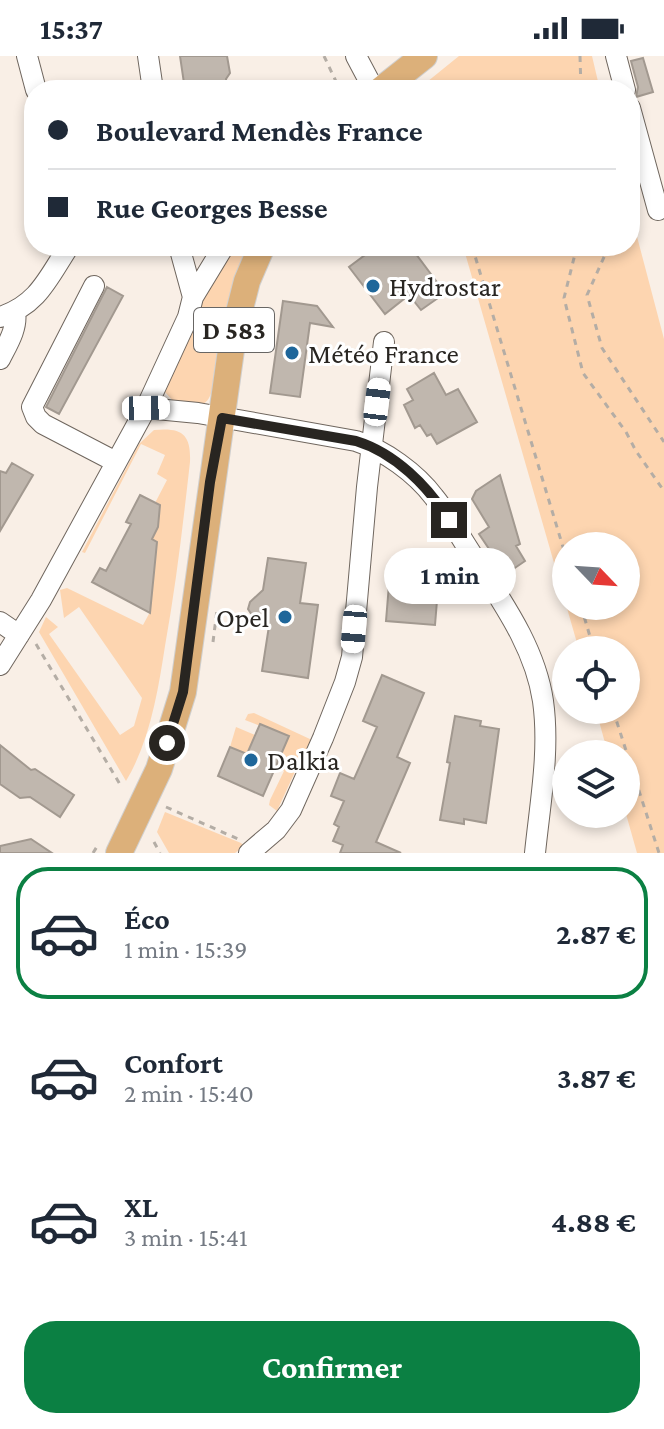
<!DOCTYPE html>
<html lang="fr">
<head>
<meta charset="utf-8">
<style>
	:root { --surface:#fff; --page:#f2f2f3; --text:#1f2937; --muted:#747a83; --line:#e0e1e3; --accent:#0b8043 }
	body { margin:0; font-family:"Crimson Pro",serif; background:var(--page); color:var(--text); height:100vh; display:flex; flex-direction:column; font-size:30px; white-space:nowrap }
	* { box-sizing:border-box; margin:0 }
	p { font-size:26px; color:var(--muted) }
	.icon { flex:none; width:44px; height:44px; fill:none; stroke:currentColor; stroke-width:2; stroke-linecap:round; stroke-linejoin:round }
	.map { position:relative; height:797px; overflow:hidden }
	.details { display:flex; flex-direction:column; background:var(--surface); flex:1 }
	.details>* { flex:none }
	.top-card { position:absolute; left:24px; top:24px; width:616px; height:176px; border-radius:32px; box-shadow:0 4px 12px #0003; display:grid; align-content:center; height:176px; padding:0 24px; background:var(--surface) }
	.needle { width:52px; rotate:115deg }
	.fabs { position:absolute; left:552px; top:476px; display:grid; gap:16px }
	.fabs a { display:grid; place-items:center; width:88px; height:88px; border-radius:50%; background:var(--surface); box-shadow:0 4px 12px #0003; font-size:40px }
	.end { position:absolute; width:36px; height:36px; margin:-18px; border:10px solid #282521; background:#fff; box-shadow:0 0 0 4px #fff }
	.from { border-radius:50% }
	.bubble { position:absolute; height:56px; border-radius:28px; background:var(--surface); box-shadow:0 4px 12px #0003; font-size:26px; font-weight:700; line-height:56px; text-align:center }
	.car { position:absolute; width:24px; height:48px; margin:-24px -12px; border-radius:10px; box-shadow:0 0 6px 2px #0007; background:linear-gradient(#fff 24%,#345 0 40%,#fff 0 76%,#345 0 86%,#fff 0) }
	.top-card b { display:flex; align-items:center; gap:28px; height:76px; font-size:30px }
	.top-card b+b { border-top:2px solid var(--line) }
	.top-card i { width:20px; height:20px; background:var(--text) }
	ul { padding:14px 0 0; list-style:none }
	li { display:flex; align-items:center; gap:24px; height:132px; margin:0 16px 12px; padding:0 8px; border:4px solid transparent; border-radius:32px }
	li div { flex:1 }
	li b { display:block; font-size:30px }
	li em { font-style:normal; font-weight:700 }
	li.selected { border-color:var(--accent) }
	li>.icon { width:72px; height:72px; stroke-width:1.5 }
	.primary-button { display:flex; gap:16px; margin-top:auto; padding:16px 24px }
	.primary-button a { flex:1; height:92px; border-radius:32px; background:var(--accent); color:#fff; font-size:32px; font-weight:700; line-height:92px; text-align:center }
	.status { display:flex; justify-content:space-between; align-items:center; height:56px; padding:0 40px; background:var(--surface); direction:ltr }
	.status svg { height:22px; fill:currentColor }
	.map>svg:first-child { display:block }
	.green { fill:#fdd5b0; fill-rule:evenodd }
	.building { fill:#c0b7ae; stroke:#a29990; stroke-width:2 }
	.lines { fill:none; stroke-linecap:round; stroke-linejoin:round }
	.minor-casing { stroke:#6f665e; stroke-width:22 }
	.major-casing { stroke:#d0cfce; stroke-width:28 }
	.path { stroke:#b4ada5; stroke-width:3; stroke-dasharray:6 6; stroke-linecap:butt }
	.minor { stroke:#fff; stroke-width:20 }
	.major { stroke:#dcb07a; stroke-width:26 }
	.route { stroke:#282521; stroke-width:10 }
	.poi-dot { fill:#1e669a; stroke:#fff; stroke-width:3 }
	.labels { text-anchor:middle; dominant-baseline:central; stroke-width:6; stroke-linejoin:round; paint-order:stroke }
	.shield { fill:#fff; stroke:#686664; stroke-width:2 }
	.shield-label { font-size:26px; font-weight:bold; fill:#282521 }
	.poi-label { font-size:28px; fill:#282521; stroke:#fff; text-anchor:start }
</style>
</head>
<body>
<div class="status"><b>15:37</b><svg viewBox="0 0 49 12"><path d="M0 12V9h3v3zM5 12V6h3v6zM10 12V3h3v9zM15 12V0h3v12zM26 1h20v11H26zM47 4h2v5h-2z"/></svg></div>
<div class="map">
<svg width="664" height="797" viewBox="0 0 664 797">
	<rect width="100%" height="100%" fill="#f9efe6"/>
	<!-- green -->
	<path class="green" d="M 459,0 L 592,0 L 600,34 L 417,34 Z
		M 630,154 L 664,283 L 664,797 L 637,797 L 626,758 L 626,698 L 608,698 L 596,654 L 626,654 L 626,594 L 579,594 L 463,190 L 630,190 ZM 566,490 L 626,490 L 626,550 L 566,550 Z
		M 230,190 L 247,190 C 229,231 220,272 214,316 C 212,329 214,342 202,349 L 174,346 L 164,335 L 196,250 Z
		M 154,374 C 183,371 191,379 190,406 C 183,468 176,529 165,590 C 158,635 150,685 126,725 L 39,576 L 46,561 L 58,571 L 49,578 L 120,679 L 134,670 L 142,642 L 79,551 L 64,562 L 60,534 L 67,532 L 143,569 L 150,556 L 157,486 L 152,483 L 158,471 L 160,450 L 155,447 L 167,424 L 157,418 L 165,399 L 141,388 L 85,497 L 82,496 L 139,388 Z
		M 254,657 L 312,684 L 307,697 L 304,696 L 277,755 L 269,749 L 270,744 L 284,715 L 276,710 L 288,681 L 245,664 L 248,658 Z
		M 236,671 L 255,679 L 247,698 L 230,691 Z
		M 165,756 L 241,787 L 244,790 L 235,797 L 169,797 L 157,776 Z"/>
	<!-- building -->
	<path class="building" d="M 180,0 L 227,0 L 230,17 L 226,23 L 227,34 L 185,34 Z
		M 643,2 L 653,36 L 636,41 L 638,31 L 631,5 Z
		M 377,190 L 410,190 L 445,237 L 421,254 L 409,239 L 385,258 L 349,211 Z
		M 107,231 L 123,240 L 59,358 L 46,351 Z
		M 283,245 L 317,250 L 333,271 L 310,267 L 300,341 L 270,337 Z
		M 434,317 L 446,339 L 458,333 L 477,366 L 437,388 L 431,378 L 427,380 L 420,369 L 415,372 L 404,349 L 413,344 L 407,333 Z
		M 12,407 L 33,419 L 0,475 L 0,415 L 6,417 Z
		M 500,419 L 520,488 L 516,490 L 525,505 L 506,518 L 479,478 L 489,471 L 472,443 L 476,435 Z
		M 140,439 L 160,449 L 158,471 L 152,483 L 157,486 L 150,557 L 92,526 L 100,512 L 106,515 L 131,468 L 126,466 Z
		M 268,502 L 306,507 L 300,547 L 318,549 L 308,622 L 262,615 L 269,570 L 258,568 L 248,553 L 250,546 L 263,534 Z
		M 391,504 L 440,508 L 435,569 L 386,565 Z
		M 382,619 L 424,637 L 397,701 L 410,707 L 376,786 L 401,797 L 340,797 L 343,789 L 333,785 L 339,771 L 334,768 L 344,745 L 331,740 L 340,717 L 354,723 L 377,671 L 363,665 Z
		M 455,660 L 481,665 L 480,670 L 499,673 L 486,767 L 464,763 L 464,768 L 440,764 L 450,707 L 447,706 Z
		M 260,668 L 289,680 L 263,740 L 218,720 L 230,691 L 247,698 Z
		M 0,689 L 31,714 L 35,713 L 74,739 L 60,761 L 30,741 L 20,742 L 0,728 Z
		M 31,783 L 52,797 L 0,797 L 0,790 Z"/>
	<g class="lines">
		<defs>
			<path id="minor" d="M 27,0 L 36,34
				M 148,0 L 153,34
				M 356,0 L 374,34
				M 616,0 L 625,34
				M 630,52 L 658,154
				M 179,190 L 193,241
				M 94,230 L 32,351 L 36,361 L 43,368 L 116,406
				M 0,261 C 38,249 48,222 69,190
				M 0,303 C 7,289 18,272 15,256
				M 146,352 L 198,357 L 356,385 C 384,394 416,417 434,441 C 448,458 459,479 471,497 C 500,543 535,590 543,645 C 550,695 540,747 535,797
				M 0,566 L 19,579
				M 0,609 L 41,544 L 146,352 L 188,261 L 193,241 L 224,190
				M 249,797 L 276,774 L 291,754 L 323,682 L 345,626 L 352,601 L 367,431 L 384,286"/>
			<path id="major" d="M 381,34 L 424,0
				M 119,797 L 159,713 L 183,636 L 233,280 L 247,225 L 262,190"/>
		</defs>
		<!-- minor casing -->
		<use href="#minor" class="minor-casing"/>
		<!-- major casing -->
		<use href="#major" class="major-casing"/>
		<!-- path -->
		<path class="path" d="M 324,0 L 340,34
			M 580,0 L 581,34
			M 472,190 L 566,501
			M 577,190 L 564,242 L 583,317 L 626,376 L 636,395 L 664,435
			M 609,190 L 587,239 L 602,292 L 664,386
			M 581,550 L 594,594
			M 213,586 L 217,554
			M 36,588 L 121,730
			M 613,654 L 659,797
			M 166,751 L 238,783
			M 154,786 L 160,797
			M 93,797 L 98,789"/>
		<!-- minor -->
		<use href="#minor" class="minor"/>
		<!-- major -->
		<use href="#major" class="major"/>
	</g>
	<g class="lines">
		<!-- route -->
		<path class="route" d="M 167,687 L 183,636 L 210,426 L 222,362 L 356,385 C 395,397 428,430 449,464"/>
	</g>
	<!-- markers -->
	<g class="poi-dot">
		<circle cx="373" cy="230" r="8"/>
		<circle cx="292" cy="297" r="8"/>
		<circle cx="285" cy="561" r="8"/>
		<circle cx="251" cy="704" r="8"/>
	</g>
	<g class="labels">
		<!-- shield labels -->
		<rect class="shield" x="194" y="252" width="80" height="44" rx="6"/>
		<g class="shield-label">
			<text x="234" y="274">D 583</text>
		</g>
		<!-- poi labels -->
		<g class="poi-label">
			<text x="389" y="230">Hydrostar</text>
			<text x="308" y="297">Météo France</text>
			<text x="269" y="561" text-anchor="end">Opel</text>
			<text x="267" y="704">Dalkia</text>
		</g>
	</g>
</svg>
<div class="fabs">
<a><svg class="needle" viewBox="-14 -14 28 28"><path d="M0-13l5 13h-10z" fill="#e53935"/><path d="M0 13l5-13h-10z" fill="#747a83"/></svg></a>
<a><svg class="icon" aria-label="locate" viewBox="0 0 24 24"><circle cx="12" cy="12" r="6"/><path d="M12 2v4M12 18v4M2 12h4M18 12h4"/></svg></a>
<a><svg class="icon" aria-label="layers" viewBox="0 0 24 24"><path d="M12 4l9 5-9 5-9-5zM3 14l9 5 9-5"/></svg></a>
</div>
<i class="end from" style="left:167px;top:687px"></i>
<i class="end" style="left:449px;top:464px"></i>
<div class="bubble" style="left:384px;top:492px;width:132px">1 min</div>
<i class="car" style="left:377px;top:346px;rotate:7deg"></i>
<i class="car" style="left:146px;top:352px;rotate:89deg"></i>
<i class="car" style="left:354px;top:573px;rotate:185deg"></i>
<div class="top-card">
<b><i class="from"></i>Boulevard Mendès France</b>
<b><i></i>Rue Georges Besse</b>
</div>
</div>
<section class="details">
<ul>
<li class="selected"><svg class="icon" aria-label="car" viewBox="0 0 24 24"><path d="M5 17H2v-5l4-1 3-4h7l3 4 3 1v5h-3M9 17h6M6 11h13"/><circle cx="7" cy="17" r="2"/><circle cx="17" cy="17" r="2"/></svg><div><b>Éco</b><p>1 min · 15:39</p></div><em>2.87 €</em></li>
<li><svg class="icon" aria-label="car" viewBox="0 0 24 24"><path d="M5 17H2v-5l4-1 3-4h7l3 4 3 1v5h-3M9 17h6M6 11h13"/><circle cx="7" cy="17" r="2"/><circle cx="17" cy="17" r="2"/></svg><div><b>Confort</b><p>2 min · 15:40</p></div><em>3.87 €</em></li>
<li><svg class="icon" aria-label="car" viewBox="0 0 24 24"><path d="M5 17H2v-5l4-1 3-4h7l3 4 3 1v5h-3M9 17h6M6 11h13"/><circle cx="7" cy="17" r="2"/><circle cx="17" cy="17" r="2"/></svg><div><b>XL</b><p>3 min · 15:41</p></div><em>4.88 €</em></li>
</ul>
<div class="primary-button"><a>Confirmer</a></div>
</section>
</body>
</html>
